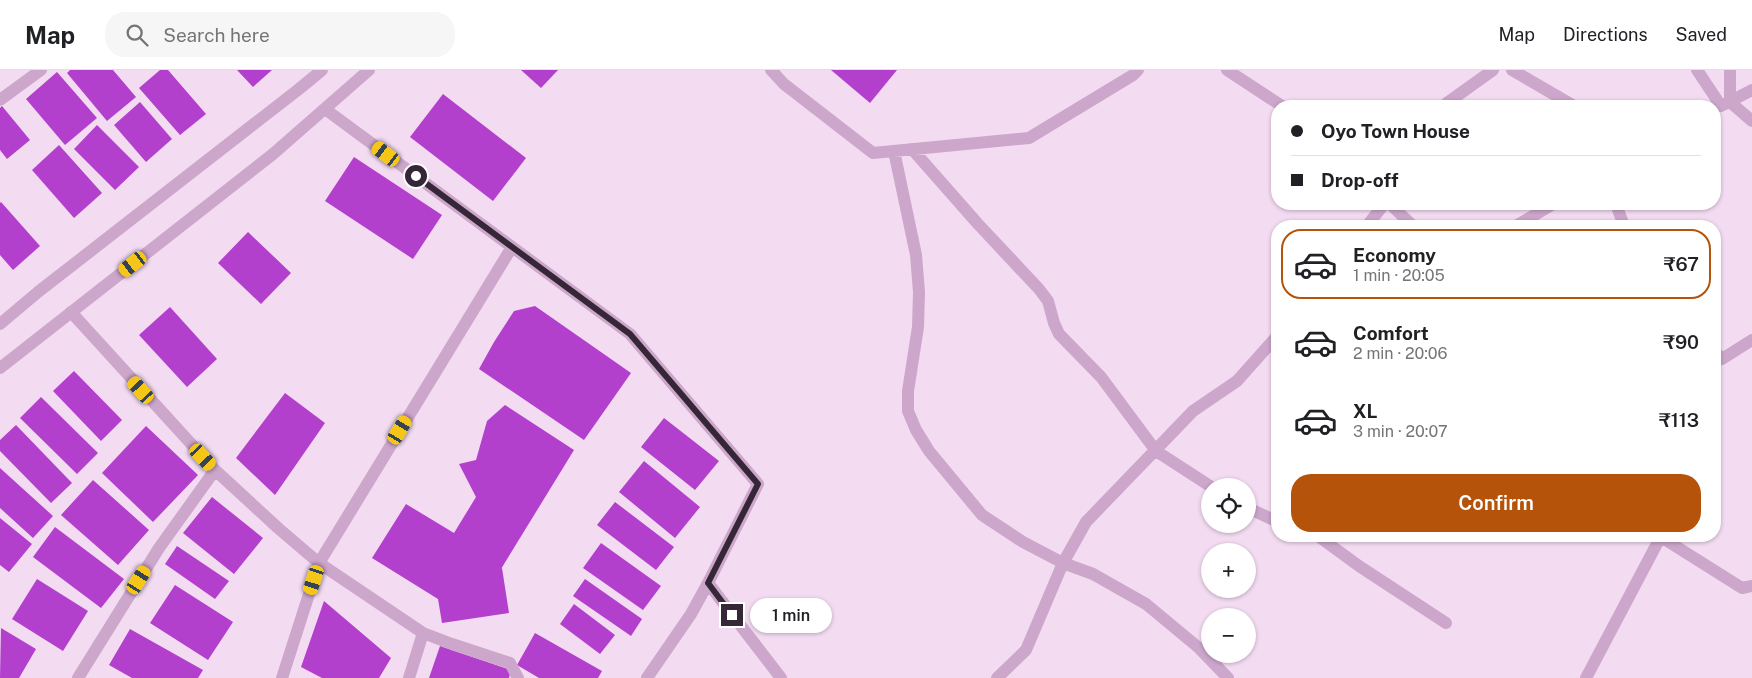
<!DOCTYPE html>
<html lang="en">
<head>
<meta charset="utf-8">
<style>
	:root { --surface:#fff; --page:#f6f6f6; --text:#202124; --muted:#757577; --line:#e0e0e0; --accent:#b45309 }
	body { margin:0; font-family:"Public Sans",sans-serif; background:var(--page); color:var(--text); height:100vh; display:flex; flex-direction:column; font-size:19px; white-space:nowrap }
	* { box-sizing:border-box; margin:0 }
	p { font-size:16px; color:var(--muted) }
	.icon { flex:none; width:28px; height:28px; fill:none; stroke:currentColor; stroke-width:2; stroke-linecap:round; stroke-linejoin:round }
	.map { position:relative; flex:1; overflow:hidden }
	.drawer { position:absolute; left:1271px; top:150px; width:450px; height:322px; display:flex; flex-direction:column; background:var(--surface); border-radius:20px; box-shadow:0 1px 4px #0004 }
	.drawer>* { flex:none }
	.guide { position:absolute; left:1271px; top:30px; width:450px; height:110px; border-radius:20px; box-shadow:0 1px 4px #0004; display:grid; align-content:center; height:110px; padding:0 20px; background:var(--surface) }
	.fabs { position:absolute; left:1201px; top:408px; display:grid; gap:10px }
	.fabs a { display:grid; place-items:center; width:55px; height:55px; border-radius:50%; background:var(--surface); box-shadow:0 1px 4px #0004; font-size:25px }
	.end { position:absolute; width:22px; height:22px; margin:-11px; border:6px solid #362738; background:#fff; box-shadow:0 0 0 2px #fff }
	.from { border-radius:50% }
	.bubble { position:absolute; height:35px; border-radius:18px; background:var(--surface); box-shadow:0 1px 4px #0004; font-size:16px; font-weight:600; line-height:35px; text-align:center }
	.car { position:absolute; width:15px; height:30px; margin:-15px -8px; border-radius:6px; box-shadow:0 0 4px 1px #0007; background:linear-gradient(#f5c518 24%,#345 0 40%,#f5c518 0 76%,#345 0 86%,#f5c518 0) }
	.guide b { display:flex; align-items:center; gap:18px; height:48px; font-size:19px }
	.guide b+b { border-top:1px solid var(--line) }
	.guide i { width:12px; height:12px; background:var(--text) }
	ul { padding:9px 0 0; list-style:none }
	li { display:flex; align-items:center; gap:15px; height:70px; margin:0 10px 8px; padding:0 10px; border:2px solid transparent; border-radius:20px }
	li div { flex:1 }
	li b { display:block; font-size:19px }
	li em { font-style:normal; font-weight:600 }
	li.current { border-color:var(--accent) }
	li>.icon { width:45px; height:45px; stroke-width:1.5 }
	.button { display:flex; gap:10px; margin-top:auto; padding:10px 20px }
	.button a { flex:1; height:58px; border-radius:20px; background:var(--accent); color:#fff; font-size:20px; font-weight:600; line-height:58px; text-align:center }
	header { display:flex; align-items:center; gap:30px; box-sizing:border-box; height:70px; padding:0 25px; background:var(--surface); border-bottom:1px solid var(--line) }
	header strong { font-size:24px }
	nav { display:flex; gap:28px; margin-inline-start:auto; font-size:18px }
	.search { width:350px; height:45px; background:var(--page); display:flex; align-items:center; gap:12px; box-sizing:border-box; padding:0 18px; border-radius:20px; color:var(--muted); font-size:19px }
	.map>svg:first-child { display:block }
	.building { fill:#b33fcd }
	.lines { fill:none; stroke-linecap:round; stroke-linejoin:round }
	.minor { stroke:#cca6cb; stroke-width:12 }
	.tertiary { stroke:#cca6cb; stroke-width:12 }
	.route { stroke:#362738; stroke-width:6 }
</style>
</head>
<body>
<header>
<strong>Map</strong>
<div class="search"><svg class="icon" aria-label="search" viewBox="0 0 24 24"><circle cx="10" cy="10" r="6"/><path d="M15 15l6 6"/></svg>Search here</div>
<nav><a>Map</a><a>Directions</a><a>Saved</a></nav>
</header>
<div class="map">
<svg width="1752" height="608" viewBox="0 0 1752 608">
	<rect width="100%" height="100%" fill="#f3dbf1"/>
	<!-- building -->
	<path class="building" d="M 70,0 L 113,0 L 136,27 L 107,51 L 67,3 Z
		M 160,0 L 168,0 L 206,44 L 180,65 L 139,18 Z
		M 237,0 L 272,0 L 253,17 Z
		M 521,0 L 558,0 L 541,18 Z
		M 831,0 L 897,0 L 870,33 Z
		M 57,2 L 97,48 L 65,75 L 26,29 Z
		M 443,24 L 526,88 L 493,131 L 410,67 Z
		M 140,32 L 172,69 L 146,92 L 114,55 Z
		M 2,36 L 30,70 L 7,89 L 0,80 L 0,38 Z
		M 97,55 L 139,97 L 115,120 L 74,79 Z
		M 59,75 L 102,123 L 74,148 L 32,100 Z
		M 354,87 L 442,145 L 413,189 L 325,131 Z
		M 1,132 L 40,176 L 13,200 L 0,185 L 0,133 Z
		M 248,162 L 291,203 L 261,234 L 218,193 Z
		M 535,236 L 631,303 L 584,370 L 479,299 L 494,272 L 514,241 Z
		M 170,237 L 217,289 L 187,317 L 139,265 Z
		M 74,301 L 122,350 L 101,371 L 53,321 Z
		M 285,323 L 325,353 L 275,425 L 236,388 Z
		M 41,327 L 98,383 L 77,404 L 20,348 Z
		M 505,335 L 574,380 L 501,499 L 502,498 L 509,543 L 442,553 L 438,529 L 372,488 L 406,434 L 454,463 L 476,427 L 459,394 L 476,390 L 487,351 Z
		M 664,348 L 719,391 L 695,420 L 641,377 Z
		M 16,355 L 72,413 L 51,433 L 0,381 L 0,370 Z
		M 146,356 L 198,405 L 153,452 L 102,403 Z
		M 644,391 L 700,437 L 675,468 L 619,422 Z
		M 0,398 L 53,446 L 33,468 L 0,438 Z
		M 93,410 L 149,460 L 118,495 L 61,445 Z
		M 212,427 L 263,468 L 234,504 L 183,463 Z
		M 615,432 L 674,477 L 656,500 L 597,455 Z
		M 0,448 L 32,474 L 9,502 L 0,495 Z
		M 55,457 L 124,509 L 101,538 L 33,487 Z
		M 601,473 L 661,516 L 643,540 L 583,498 Z
		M 177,476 L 229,511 L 215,529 L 165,494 Z
		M 37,509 L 88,541 L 63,581 L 12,549 Z
		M 585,509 L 642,549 L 631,566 L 573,526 Z
		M 175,515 L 233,552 L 208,590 L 150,553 Z
		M 324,531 L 391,588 L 379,608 L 322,608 L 301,597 Z
		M 574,534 L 615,565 L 600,584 L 560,554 Z
		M 1,558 L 36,579 L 19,608 L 0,608 Z
		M 130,559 L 203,600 L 198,608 L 132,608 L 109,595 Z
		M 535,563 L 602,601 L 598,608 L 539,608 L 517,595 Z
		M 440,576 L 511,600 L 509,608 L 429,608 Z"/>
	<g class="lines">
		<!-- minor -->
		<path class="minor" d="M 771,0 L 784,14 L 873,83 L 1029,68 L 1133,5 L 1138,0
			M 1227,0 L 1282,36
			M 1512,0 L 1574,36
			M 1697,0 L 1721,36
			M 1730,0 L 1730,32 L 1752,51
			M 0,30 L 41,0
			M 1723,35 L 1752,20
			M 1445,36 L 1447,33 L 1493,0
			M 325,39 L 630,264 L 758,414 L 708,513 L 691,544 L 647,608
			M 912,79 L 978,154 L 1039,219 L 1048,231 L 1054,253 L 1059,264 L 1101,307 L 1156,381 L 1210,416
			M 894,81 L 916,185 L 919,222 L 918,257 L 908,321 L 908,341 L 916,360 L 929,381 L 982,445 L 1023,472 L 1063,493 L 1026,580 L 997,608
			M 1390,134 L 1413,156
			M 1616,134 L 1624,156
			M 1367,156 L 1384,134
			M 1516,156 L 1553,134
			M 512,177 L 319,493 L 423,563 L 452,574 L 510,593 L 518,608
			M 71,242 L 215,400 L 159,478 L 78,608
			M 1715,282 L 1722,289 L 1752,270
			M 215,400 L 278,458 L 319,493 L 282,608
			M 1248,438 L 1278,452
			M 1318,466 L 1359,496 L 1446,553
			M 1661,467 L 1742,518 L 1752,516
			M 708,513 L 781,608
			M 409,608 L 423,563
			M 1228,608 L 1199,578 L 1146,534 L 1093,504 L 1063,493 L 1086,452 L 1193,341 L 1237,311 L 1278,265
			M 1586,608 L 1661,466"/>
		<!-- tertiary -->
		<path class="tertiary" d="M 0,254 L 38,222 L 299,19 L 322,0
			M 0,298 L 273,84 L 369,0"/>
	</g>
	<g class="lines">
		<!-- route -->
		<path class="route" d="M 416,106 L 630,264 L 758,414 L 708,513 L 732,545"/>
	</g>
</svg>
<div class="fabs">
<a><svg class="icon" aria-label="locate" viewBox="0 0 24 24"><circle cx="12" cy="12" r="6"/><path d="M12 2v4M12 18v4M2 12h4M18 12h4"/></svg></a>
<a>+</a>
<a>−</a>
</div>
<i class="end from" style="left:416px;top:106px"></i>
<i class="end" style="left:732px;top:545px"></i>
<div class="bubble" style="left:750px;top:528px;width:82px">1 min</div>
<i class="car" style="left:386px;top:84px;rotate:307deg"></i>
<i class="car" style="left:133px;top:194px;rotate:232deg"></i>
<i class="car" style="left:141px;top:320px;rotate:318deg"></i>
<i class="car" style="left:400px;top:360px;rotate:31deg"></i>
<i class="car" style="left:203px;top:387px;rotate:137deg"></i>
<i class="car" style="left:139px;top:510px;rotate:32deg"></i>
<i class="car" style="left:314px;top:510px;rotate:198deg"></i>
<div class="guide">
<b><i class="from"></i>Oyo Town House</b>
<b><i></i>Drop-off</b>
</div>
<section class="drawer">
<ul>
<li class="current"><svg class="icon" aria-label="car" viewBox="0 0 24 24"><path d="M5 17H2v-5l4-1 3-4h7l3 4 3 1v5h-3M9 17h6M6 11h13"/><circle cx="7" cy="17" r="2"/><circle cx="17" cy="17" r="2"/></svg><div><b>Economy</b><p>1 min · 20:05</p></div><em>₹67</em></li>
<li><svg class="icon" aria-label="car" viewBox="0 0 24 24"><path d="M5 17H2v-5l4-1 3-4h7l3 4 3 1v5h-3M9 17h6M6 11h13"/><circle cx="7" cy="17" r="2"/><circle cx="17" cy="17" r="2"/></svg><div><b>Comfort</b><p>2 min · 20:06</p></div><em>₹90</em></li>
<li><svg class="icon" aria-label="car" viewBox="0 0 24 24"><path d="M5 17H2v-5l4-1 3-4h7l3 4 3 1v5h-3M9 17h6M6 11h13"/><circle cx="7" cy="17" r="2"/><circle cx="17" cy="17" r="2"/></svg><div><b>XL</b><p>3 min · 20:07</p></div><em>₹113</em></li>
</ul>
<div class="button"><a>Confirm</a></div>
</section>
</div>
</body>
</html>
